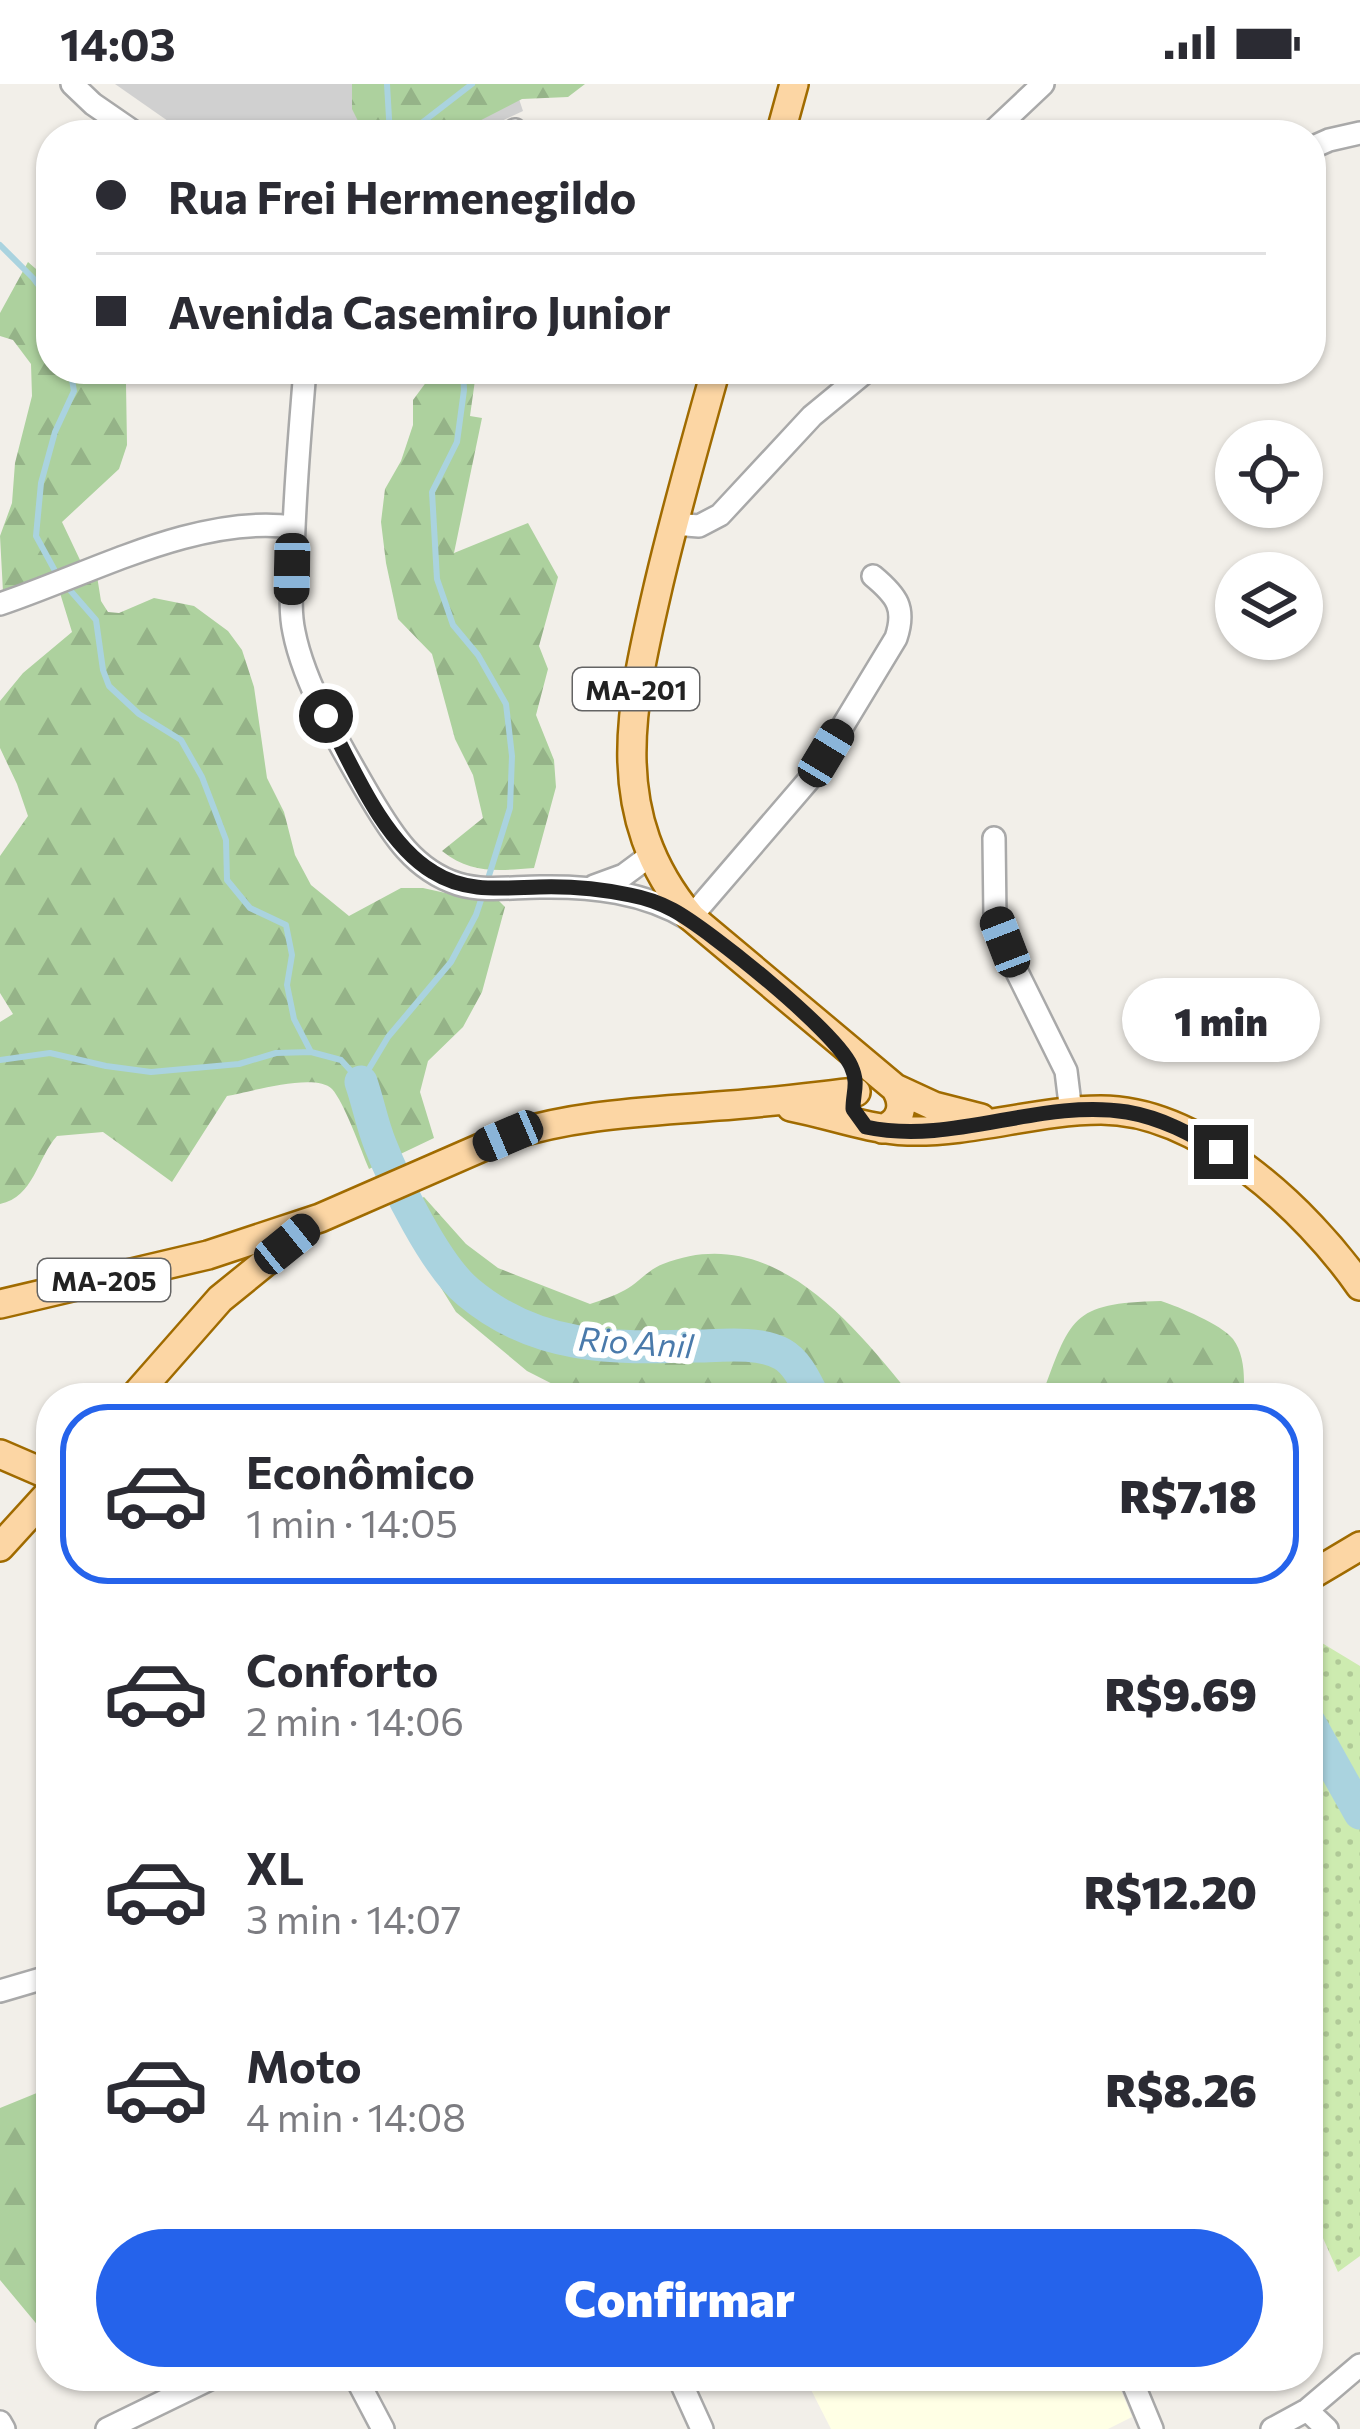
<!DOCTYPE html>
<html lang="pt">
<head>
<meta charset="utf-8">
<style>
	:root { --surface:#fff; --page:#f7f7f7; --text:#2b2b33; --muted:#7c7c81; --line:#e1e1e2; --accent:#2563eb }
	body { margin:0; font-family:Commissioner,sans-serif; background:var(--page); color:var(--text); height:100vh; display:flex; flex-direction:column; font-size:45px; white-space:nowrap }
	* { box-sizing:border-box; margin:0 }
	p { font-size:39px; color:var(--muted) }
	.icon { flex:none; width:66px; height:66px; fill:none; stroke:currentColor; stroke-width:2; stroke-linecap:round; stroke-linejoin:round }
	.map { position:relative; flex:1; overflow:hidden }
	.sheet { position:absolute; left:36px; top:1299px; width:1287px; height:1008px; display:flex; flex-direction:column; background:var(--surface); border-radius:48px; box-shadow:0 3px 9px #0004 }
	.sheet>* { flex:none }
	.hud { position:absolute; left:36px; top:36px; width:1290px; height:264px; border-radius:48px; box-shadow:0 3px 9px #0004; display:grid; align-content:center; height:264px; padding:0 60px; background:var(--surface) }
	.fabs { position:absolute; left:1215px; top:336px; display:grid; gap:24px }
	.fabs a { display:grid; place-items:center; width:108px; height:108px; border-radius:50%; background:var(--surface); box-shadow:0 3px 9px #0004; font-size:60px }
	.end { position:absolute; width:54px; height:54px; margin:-27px; border:15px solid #222; background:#fff; box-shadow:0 0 0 6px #fff }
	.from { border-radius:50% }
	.bubble { position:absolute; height:84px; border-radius:42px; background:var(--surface); box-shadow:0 3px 9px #0004; font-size:39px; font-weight:800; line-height:84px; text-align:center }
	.car { position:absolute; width:36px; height:72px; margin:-36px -18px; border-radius:15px; box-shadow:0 0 9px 3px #0007; background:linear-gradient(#222 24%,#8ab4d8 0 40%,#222 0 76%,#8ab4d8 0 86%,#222 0) }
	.hud b { display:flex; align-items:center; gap:42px; height:114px; font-size:45px }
	.hud b+b { border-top:3px solid var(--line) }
	.hud i { width:30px; height:30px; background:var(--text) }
	ul { padding:21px 0 0; list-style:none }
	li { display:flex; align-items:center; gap:36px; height:180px; margin:0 24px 18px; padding:0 36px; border:6px solid transparent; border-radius:48px }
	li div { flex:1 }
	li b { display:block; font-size:45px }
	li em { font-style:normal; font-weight:800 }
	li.on { border-color:var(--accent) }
	li>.icon { width:108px; height:108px; stroke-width:1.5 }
	.cta { display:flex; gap:24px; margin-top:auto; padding:24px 60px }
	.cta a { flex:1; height:138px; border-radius:72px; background:var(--accent); color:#fff; font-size:48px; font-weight:800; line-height:138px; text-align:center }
	.status { display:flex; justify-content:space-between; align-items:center; height:84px; padding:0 60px; background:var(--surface); direction:ltr }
	.status svg { height:33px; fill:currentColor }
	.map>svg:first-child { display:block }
	.education { fill:#ffffe5 }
	.religious { fill:#d0d0d0 }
	.grass { fill:url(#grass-dots) }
	.forest { fill:url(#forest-firs) }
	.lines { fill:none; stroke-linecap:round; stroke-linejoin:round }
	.stream { stroke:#aad3df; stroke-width:6 }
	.river { stroke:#aad3df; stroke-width:33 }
	.minor-casing { stroke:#a9a9a9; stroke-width:26 }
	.major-casing { stroke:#a06b00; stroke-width:32 }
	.minor { stroke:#fff; stroke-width:21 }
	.major { stroke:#fcd6a4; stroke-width:27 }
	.route { stroke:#222; stroke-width:15 }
	.labels { text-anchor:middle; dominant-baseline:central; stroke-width:12; stroke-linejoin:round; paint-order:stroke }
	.shield { fill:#fff; stroke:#646464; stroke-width:3 }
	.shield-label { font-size:27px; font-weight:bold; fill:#222 }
	.water-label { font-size:33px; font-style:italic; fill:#4a7aab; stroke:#fff }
</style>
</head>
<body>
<div class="status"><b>14:03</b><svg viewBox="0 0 49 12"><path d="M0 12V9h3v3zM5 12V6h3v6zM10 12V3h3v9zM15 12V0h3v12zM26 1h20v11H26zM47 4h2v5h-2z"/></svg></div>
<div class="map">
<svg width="1360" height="2345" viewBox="0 0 1360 2345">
	<defs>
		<pattern id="grass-dots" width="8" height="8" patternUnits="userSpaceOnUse" patternTransform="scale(3)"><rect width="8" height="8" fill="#cdebb0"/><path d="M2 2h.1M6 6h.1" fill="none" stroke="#b0c997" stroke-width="1.8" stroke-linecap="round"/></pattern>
		<pattern id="forest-firs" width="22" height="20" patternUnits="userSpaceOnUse" patternTransform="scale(3)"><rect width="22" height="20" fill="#add19e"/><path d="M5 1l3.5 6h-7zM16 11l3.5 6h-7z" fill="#95b388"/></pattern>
	</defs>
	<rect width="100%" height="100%" fill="#f2efe9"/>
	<!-- education -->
	<path class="education" d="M 804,2292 L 1115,2292 L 1132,2333 L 1108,2345 L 831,2345 Z"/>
	<!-- religious -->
	<path class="religious" d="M 115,0 L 514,0 L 523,27 L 472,51 L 188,51 Z"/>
	<!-- grass -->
	<path class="grass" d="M 1308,1531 L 1322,1559 L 1360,1582 L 1360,2172 L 1338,2188 L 1311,2127 L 1308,2127 Z"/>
	<!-- forest -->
	<path class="forest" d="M 352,0 L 585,0 L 568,13 L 522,15 L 452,51 L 365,51 L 352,25 Z
		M 28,178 L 51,198 L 51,285 L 140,285 L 126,300 L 127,361 L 119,385 L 62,438 L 80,476 L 43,499 L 3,508 L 0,452 L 12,419 L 15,379 L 32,312 L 31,280 L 13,256 L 0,252 L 0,229 Z
		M 446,293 L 475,296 L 470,332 L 482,334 L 454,469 L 528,439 L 558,493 L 539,562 L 548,585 L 536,631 L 554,676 L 556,703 L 534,784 C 498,787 471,790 442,767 L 483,734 L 473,691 L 455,655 L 432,570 L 398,535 L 386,479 L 381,438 L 385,405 L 401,377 L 413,341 L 413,316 L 427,297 Z
		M 97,492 L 101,517 L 108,528 L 119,529 L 154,514 L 194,522 L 228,547 L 242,566 L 254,603 L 267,694 L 284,728 L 295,771 L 311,801 L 349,832 L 401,804 L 423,804 L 468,814 L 497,815 L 505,823 L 482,908 L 463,943 L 428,977 L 420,1008 L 434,1054 L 369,1085 C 361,1066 344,1018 332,1005 C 315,988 250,1008 227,1012 L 172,1098 L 103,1048 L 57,1052 C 37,1074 34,1113 0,1120 L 0,938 L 13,930 L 0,909 L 0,772 L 28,732 L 17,700 L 0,664 L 0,617 L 23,589 L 72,548 L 60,509 Z
		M 424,1113 L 466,1160 L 498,1184 L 590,1220 C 602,1216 614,1212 625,1206 C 638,1199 649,1185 663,1180 C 772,1137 852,1239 913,1314 L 673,1314 L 645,1300 L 635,1314 L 580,1314 L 527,1287 L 456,1228 L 394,1128 Z
		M 1161,1217 C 1179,1223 1221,1240 1233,1255 C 1245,1271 1245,1296 1243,1314 L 1041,1314 C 1071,1234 1070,1219 1161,1217 Z
		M 49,2004 L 51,2242 L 40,2244 L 0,2196 L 0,2024 Z"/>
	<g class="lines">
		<!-- stream -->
		<path class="stream" d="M 387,0 L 390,51
			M 406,51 L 472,0
			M 0,161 L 33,194 L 51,218
			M 463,285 L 464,306 L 457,358 L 432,408 L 437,495 L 453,541 L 478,571 L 506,620 L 512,672 L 510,724 L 487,798
			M 54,485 L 36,452 L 41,399 L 55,348 L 74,307 L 70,285
			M 69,505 L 96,536 L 103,586 L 109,602 L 139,630 L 181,656 L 202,693 L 226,756 L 227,796 L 250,824 L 286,841 L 292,871 L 287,901 L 294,935 L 311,968
			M 0,976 L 50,969 L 106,982 L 151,988 L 239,980 L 276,969 L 311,968 L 341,976 L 361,998 L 388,953 L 451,878 L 476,831 L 483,810"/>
		<!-- river -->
		<path class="river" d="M 361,998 C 368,1018 372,1040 380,1060 C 395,1099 436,1182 468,1208 C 538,1267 615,1264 701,1262 C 726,1261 760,1258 782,1270 C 798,1279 806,1299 814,1314
			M 1308,1636 L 1360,1729"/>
		<defs>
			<path id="minor" d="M 72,0 L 93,20 L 138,51
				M 515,46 L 519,51
				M 989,51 L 1043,0
				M 1311,64 L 1329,56 L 1360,49
				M 305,285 C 300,349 294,412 293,476 C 292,500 289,525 294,548 C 304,600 343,667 370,713 C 392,750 414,786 458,800 C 484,808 513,803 540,803 C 592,802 644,808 689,835
				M 673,440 L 699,442 L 720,431 L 812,332 L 869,285
				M 0,520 C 90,490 198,430 293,443
				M 994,754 L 995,834 L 1014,882 L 1066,987 L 1071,1028
				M 594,802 L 624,791 L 651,771
				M 691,833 L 813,691 L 896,554 C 906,524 897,512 873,492
				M 0,1907 L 51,1892
				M 355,2292 L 383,2345
				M 678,2292 L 702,2345
				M 1130,2292 L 1152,2345
				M 1307,2326 L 1327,2345
				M 0,2338 L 4,2345
				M 107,2345 L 216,2292
				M 1272,2345 L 1307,2326 L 1360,2281"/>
			<path id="major" d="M 780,51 L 794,0
				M 716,285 C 696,356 676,427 659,499 C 631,620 604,729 691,833 L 895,1004 C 906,1021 901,1038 882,1045
				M 895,1004 L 934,1022 L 981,1034
				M 791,1023 C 832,1031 866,1045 908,1047 C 973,1049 1036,1026 1101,1026 C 1200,1026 1307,1126 1360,1202
				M 0,1220 L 208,1171 L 320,1134 L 508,1052 C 577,1030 647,1028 718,1022 C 764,1019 810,1013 856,1008
				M 133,1314 L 220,1215 L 305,1146
				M 0,1370 L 51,1392
				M 0,1463 L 51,1407
				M 1308,1493 L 1360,1462"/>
		</defs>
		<!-- minor casing -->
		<use href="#minor" class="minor-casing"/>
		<!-- major casing -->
		<use href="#major" class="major-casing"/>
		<!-- minor -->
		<use href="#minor" class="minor"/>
		<!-- major -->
		<use href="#major" class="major"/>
	</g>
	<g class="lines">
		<!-- route -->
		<path class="route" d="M 326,632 C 352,682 383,758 433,788 C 466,809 502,804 539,803 C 570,802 601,805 630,811 C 646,814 660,819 673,826 C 710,846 835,947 851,982 C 859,1000 853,1007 853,1025 L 866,1043 C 953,1062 1040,1014 1127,1028 C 1162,1034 1191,1050 1221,1068"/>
	</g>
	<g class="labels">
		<!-- shield labels -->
		<g class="shield">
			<rect x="573" y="584" width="126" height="42" rx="9"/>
			<rect x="38" y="1175" width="132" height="42" rx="9"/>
		</g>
		<g class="shield-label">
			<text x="636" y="605">MA-201</text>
			<text x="104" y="1196">MA-205</text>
		</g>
		<!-- water labels -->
		<g class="water-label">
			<text transform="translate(636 1257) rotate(4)">Rio Anil</text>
		</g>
	</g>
</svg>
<div class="fabs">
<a><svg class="icon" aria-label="locate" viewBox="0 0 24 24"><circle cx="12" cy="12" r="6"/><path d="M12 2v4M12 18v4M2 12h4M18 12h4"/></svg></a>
<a><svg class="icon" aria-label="layers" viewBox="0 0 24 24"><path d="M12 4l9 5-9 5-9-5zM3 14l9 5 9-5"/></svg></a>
</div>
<i class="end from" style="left:326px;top:632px"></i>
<i class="end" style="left:1221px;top:1068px"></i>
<div class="bubble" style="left:1122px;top:894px;width:198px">1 min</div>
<i class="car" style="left:292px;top:485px;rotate:181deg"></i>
<i class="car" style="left:826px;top:669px;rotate:31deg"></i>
<i class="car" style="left:1005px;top:858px;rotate:339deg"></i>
<i class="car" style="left:508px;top:1052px;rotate:247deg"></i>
<i class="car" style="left:287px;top:1160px;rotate:51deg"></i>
<div class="hud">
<b><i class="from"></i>Rua Frei Hermenegildo</b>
<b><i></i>Avenida Casemiro Junior</b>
</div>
<section class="sheet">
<ul>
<li class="on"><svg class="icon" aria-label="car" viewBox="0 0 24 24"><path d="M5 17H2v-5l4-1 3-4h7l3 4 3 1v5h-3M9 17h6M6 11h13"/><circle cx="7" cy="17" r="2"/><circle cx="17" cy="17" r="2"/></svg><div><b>Econômico</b><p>1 min · 14:05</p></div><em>R$7.18</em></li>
<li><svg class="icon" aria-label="car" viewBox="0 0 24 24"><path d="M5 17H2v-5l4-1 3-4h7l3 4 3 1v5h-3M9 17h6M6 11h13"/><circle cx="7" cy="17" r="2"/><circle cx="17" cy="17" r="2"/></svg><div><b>Conforto</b><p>2 min · 14:06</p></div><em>R$9.69</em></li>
<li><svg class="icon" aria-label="car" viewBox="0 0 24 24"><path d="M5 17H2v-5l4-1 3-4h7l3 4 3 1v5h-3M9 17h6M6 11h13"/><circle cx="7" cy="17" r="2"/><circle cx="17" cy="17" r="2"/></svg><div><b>XL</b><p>3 min · 14:07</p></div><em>R$12.20</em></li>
<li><svg class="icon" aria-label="car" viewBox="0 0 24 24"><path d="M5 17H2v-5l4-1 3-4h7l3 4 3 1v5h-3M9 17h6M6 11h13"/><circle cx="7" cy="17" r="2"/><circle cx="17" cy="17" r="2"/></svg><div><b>Moto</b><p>4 min · 14:08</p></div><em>R$8.26</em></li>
</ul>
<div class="cta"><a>Confirmar</a></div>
</section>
</div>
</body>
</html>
